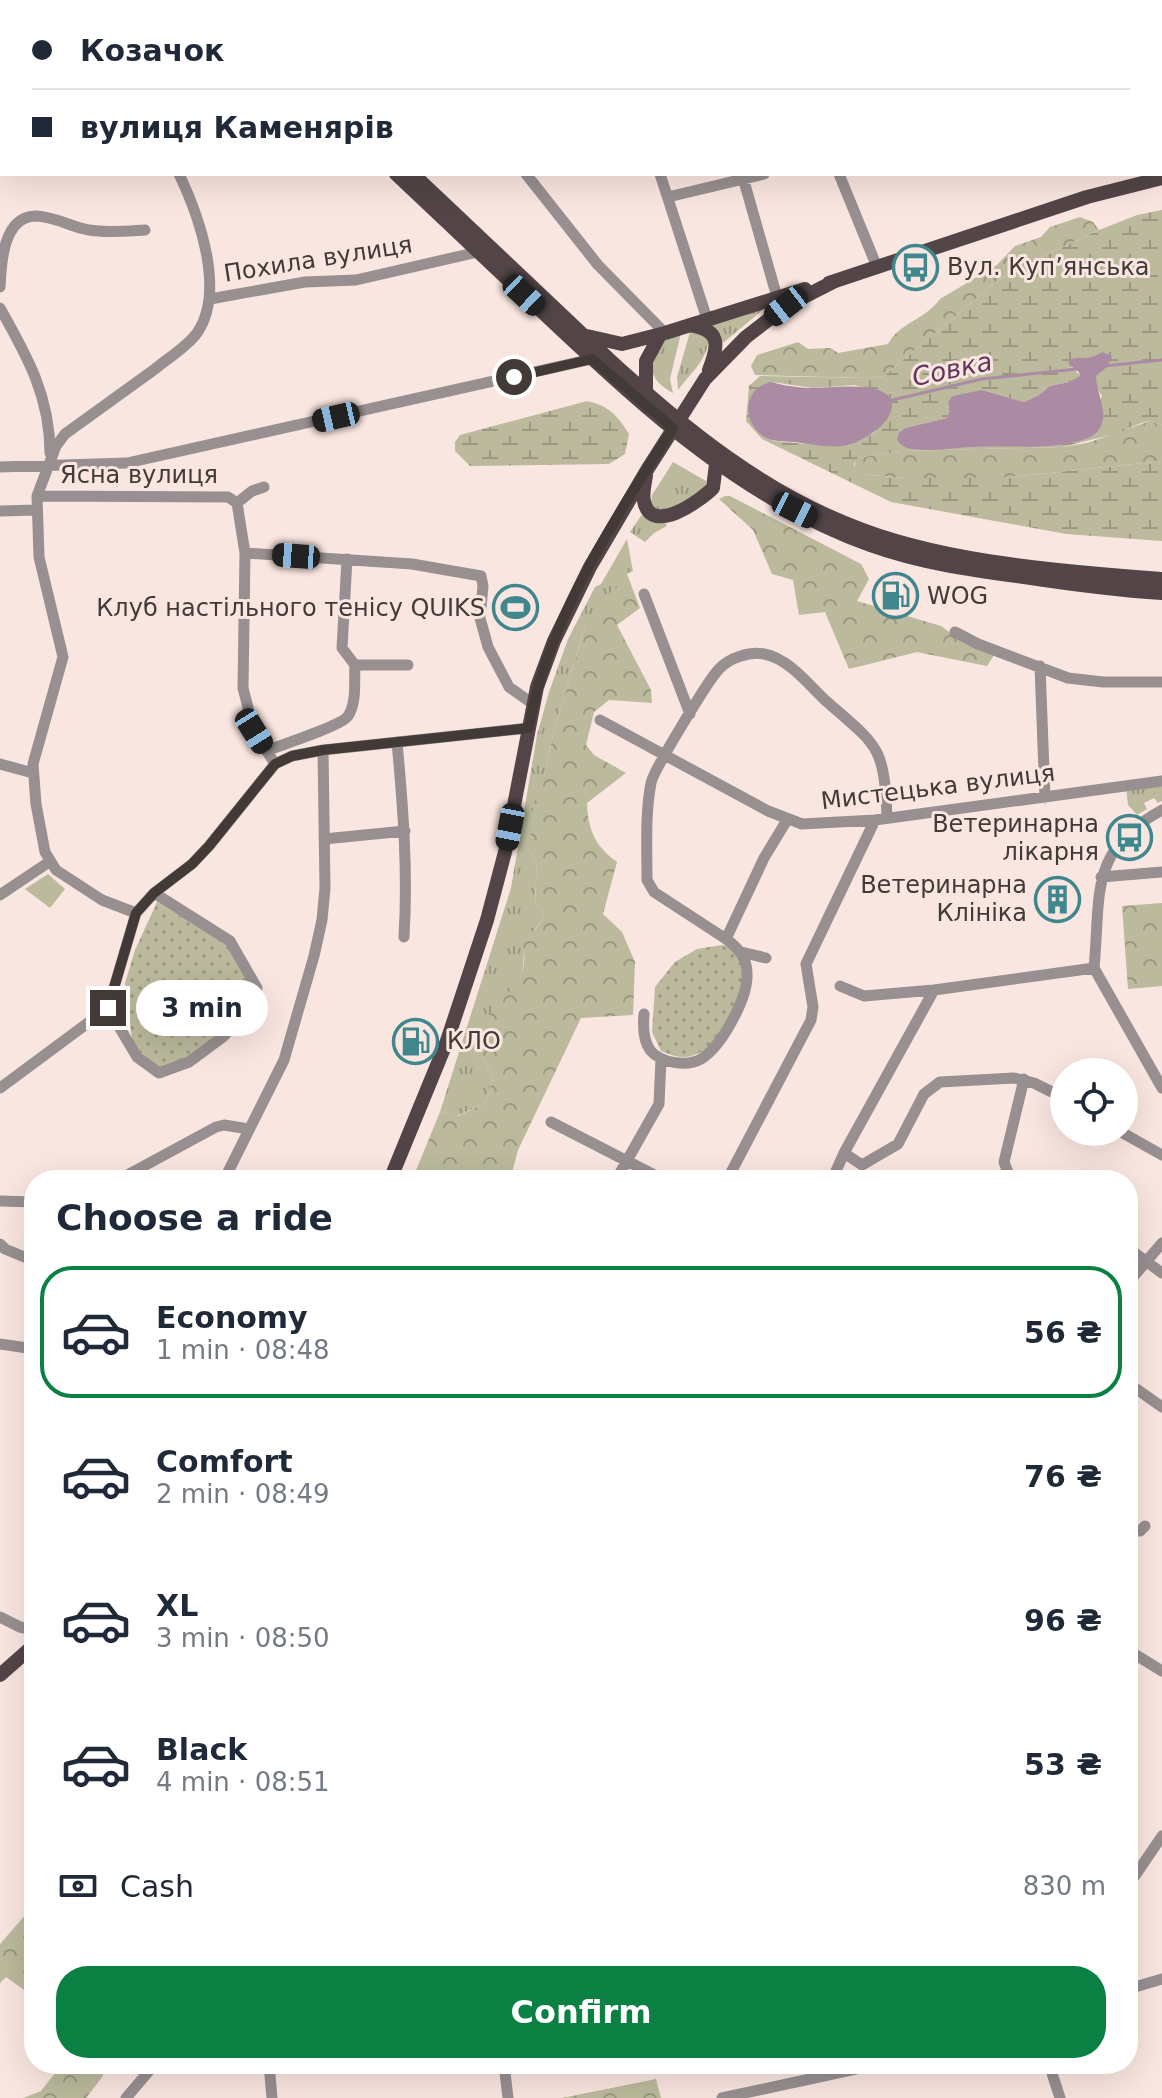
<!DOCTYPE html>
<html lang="en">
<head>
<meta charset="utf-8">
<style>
	:root { --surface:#fff; --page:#f6f6f7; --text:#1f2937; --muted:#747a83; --line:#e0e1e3; --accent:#0b8043 }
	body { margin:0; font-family:"DejaVu Sans",sans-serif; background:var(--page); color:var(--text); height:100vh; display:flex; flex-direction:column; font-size:30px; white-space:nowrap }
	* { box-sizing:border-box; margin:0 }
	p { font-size:26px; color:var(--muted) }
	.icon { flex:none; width:44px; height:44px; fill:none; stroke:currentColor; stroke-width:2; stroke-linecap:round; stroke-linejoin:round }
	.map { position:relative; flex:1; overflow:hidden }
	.panel { position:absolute; left:24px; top:1170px; width:1114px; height:904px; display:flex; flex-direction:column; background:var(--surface); border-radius:32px; box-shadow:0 8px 32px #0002 }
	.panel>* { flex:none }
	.guide { position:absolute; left:0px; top:0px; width:1162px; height:176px; box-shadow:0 8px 32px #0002; display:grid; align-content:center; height:176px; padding:0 32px; background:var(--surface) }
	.tools { position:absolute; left:1050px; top:1058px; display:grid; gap:16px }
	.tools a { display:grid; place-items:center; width:88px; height:88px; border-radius:50%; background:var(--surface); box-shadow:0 8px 32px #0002; font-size:40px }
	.end { position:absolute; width:36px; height:36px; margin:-18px; border:10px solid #413a37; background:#fff; box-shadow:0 0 0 4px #fff }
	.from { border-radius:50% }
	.bubble { position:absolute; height:56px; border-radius:28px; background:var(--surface); box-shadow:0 8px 32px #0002; font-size:26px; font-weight:700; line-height:56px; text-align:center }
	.car { position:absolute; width:24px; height:48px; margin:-24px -12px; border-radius:10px; box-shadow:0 0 6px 2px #0007; background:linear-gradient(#222 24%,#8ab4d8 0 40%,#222 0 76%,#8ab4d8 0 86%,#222 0) }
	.guide b { display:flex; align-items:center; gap:28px; height:76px; font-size:30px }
	.guide b+b { border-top:2px solid var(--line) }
	.guide i { width:20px; height:20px; background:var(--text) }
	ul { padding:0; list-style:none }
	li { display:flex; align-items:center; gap:24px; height:132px; margin:0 16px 12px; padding:0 16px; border:4px solid transparent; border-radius:32px }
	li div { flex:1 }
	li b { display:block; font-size:30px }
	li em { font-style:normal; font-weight:700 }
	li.selected { border-color:var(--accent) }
	li>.icon { width:72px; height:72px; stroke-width:1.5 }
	h2 { padding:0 32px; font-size:36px; line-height:96px }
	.pay { display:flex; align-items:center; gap:20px; height:88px; padding:0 32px; font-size:30px }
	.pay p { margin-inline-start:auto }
	.action { display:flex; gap:16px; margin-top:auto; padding:16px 32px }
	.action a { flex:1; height:92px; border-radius:32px; background:var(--accent); color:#fff; font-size:32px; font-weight:700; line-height:92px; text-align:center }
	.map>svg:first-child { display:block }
	.grass { fill:url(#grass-tufts) }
	.forest { fill:url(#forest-crowns) }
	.wetland { fill:url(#wetland-marsh); fill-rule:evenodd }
	.park { fill:url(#park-dots) }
	.pitch { fill:#bbba9c }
	.water { fill:#aa8ba3 }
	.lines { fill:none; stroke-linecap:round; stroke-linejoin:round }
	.stream { stroke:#aa8ba3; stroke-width:3 }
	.minor { stroke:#978f90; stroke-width:11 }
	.major { stroke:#534547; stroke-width:14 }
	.route { stroke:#413a37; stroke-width:10 }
	.labels { text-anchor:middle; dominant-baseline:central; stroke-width:6; stroke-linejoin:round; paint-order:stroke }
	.street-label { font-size:24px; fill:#413a37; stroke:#fae6e0 }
	.poi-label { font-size:24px; fill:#413a37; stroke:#fae6e0; text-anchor:start }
	.water-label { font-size:26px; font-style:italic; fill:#62365a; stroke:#fae6e0 }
</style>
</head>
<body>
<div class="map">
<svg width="1162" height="2098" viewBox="0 0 1162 2098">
	<defs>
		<pattern id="grass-tufts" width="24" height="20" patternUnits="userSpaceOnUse" patternTransform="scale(2)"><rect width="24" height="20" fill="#bbba9c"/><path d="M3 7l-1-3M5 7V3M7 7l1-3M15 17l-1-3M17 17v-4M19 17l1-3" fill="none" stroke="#9a9880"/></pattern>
		<pattern id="forest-crowns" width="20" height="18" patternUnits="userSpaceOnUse" patternTransform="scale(2)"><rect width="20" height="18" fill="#bbba9c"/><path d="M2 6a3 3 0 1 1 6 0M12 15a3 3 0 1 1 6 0" fill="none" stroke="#9a9880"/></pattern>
		<pattern id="wetland-marsh" width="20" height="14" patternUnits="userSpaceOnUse" patternTransform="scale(2)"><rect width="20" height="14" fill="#bbba9c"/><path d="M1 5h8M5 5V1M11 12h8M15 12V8" fill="none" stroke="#9a9880"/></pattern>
		<pattern id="park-dots" width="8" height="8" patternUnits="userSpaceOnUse" patternTransform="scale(2)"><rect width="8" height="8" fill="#bbba9c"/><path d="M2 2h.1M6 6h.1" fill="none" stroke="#9a9880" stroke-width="1.8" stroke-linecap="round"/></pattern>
	</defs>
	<rect width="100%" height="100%" fill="#fae6e0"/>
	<!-- grass -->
	<path class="grass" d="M 776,299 L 723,343 L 721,335 L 709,322 Z
		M 693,330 L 709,338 C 708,359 690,374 678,390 L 677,377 L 690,332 Z
		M 681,333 L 670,379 L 673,393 C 648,379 648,367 659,342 Z
		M 673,462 L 706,481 L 706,487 L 680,508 L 655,511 L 651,505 L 652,495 Z
		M 643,513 L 665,521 L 667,526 L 654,533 L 645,542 L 630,532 Z
		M 627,539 L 633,571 L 627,574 L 585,626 L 553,735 L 529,850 L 537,862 L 535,903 L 541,907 L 544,918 L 523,944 C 528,989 506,990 484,1022 C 478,1031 474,1042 469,1051 L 484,1060 L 493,1079 L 486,1102 L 457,1116 L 440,1112 L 511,888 L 537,735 L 549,692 L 568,639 L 595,587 L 601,584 Z
		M 1162,784 L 1162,801 L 1158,803 L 1154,798 L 1144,803 L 1147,809 L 1137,815 L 1128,805 L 1126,787 Z"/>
	<!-- forest -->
	<path class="forest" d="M 1080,217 L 1093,222 L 1099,230 L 1052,252 L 997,281 L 884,376 L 867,378 L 755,375 L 751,366 L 757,355 L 798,342 L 808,349 L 830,348 L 838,353 L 888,344 C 900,322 925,320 940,299 L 997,265 L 1015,246 L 1041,237 L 1050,227 Z
		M 1150,421 L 1162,425 L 1162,461 L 1002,478 L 906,478 L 868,475 L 854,470 L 856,458 L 901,451 L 1062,447 L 1087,443 Z
		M 725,496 L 730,496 L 861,564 L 869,579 L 857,601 L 941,626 L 956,637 L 994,655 L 987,666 L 917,652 L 849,669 L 825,612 L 799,615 L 793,580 L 772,574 L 753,530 L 719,499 Z
		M 627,574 L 640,608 L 617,625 L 651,690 L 652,703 L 609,700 L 594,712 L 586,745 L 594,755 L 626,773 L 587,803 C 588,830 595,846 617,862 L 603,914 L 622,932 L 635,962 L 633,1015 L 581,1018 L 518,1150 L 510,1180 L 412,1180 L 440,1112 L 458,1116 L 486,1102 L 493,1079 L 484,1060 L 469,1051 C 473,1042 477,1031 483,1022 C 503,993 539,976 518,935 L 534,931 L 544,918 L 541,907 L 535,903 L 537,862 L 529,850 L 533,806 L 545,773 L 553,735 L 585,626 L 605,598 Z
		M 1162,903 L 1162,986 L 1128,989 L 1122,906 Z
		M 34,1905 L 34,1956 L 25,1964 L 34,1972 L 34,1997 L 6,1977 L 0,1983 L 0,1944 Z
		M 62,2064 L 102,2064 L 103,2076 L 86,2098 L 23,2098 L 41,2091 Z
		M 656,2079 L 661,2098 L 562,2098 Z"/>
	<!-- wetland -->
	<path class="wetland" d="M 1162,210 L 1162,425 L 1150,421 L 1141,423 L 1115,434 L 1062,447 L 901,451 L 857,458 L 854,464 L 855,470 L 868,475 L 906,478 L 1002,478 L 1162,461 L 1162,541 L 1066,534 L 891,502 L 762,439 L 746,421 L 749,386 L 760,376 L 867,378 L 884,376 L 997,281 L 1052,252 L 1099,230 L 1137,215 ZM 1096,356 L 1102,369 L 1096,376 L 1096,387 L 1102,396 L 1086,439 L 1065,444 L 911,449 L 905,428 L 947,418 L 950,409 L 982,390 L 1024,402 L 1039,395 L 1050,386 L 1069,382 L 1081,376 L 1069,365 ZM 772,382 L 813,388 L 854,385 L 887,395 L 875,432 L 849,445 L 829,446 L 773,441 Z
		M 587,401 C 609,406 617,415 629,434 L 625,454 L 609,464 L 470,466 L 455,451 L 455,442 L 460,435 Z"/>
	<!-- park -->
	<path class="park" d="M 157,902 L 228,945 L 254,989 L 254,1003 C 224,1033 200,1055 160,1071 L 138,1056 L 132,1039 L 125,983 L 135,950 Z
		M 722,945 L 736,950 C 738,958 742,966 742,975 C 742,1002 720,1049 691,1056 C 681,1059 671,1055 661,1051 L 652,1032 L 655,987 L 675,962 L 697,949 Z"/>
	<!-- pitch -->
	<path class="pitch" d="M 48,874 L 65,889 L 50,908 L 25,889 Z"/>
	<!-- water -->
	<path class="water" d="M 1102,352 L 1112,356 L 1108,366 L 1096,376 C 1096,395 1113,417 1095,434 C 1088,440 1075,442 1066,444 C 1036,449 1004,445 973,447 C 953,448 932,452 912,449 C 905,448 901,445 897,440 L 899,433 L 905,428 L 947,418 L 950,409 L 948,402 L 953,396 L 982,390 L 1024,402 L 1039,395 L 1050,386 L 1069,382 L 1080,376 L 1079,372 L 1069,365 L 1069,360 C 1079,355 1088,362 1102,352 Z
		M 772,382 C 785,386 801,388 815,388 C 830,388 893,379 892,406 C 891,424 865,440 848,445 C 831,449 810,444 793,442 C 783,441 772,442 763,436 C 741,421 743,387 772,382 Z"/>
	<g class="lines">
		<!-- stream -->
		<path class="stream" d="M 1104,366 L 1162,360
			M 888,401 L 982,379 L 1077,369"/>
		<!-- minor -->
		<path class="minor" d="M 360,0 L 362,2
			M 506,0 L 506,2
			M 665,0 L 666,2
			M 863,0 L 864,2
			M 603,2 L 609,0
			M 1160,4 L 1162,2
			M 0,35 L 2,36
			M 0,103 L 2,103
			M 526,174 L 598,265 L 665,333
			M 660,174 L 707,319
			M 742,174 L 777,297
			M 839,174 L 877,267
			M 668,197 L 764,174
			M 0,287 C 1,264 3,217 35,216 C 54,216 71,227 89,230 C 107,233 127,231 145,230
			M 210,299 L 305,282 L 356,280 L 478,252
			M 0,308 C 27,356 50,396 50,453
			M 0,467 L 127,463 L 592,359
			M 37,496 L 228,497 L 237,503 L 245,553 L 243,688 L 254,731 L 275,764
			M 237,503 L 252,491 L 264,487
			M 0,511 L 36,510
			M 245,553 L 412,564 L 481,576 L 483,586 L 480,618 L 488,647 L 509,687 L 533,704
			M 644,594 L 690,714
			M 955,632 L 978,644 L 1068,678 L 1103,682 L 1162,682
			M 355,665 L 408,665
			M 1040,666 L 1045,798
			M 600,720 L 768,811 L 802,824 L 875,820 L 1162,781
			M 397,742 C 403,807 408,871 404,937
			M 266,751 C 281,745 343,725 348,716 C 357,703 354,681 355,665 L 342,648 L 347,559
			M 0,764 L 33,773
			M 324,839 L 405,831
			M 1101,877 L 1162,872
			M 0,895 L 49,862
			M 136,913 L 102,900 L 56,870 L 45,852 L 36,804 L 33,764 L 63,657 L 39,557 L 37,496 L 56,446 L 65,434 C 95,412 125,391 155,369 C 168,358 187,347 197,333 C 226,291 199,216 179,174
			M 726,939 L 654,892 L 647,880 C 647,848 645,814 651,783 C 653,771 709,679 719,669 C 729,658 750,651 764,654 C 788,658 809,685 826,701 C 879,747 884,746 887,817
			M 741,952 L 766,958
			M 1094,968 C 1101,895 1088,850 1162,810
			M 1094,968 L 1162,1088
			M 840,986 L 864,996 L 934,990 L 1094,968
			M 108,1008 L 137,1057 L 159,1073 L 189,1062 L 224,1036 L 254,1005 L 257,988 L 230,941 L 154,893
			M 644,1014 C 643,1025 643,1040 650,1050 C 660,1063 687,1067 701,1059 C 722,1046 748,998 747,974 C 747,957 738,948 726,939 L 764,858 L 787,820
			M 0,1088 L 108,1008 L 136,913 L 154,893 L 192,864 L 209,846 L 275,764 L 292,756 L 323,750 L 529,728
			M 551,1122 L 664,1180
			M 1121,1132 L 1162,1155
			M 844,1153 L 862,1165 L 898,1144 L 924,1094 L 940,1082 L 1014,1078 L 1034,1083 L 1064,1098
			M 118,1180 L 216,1127 L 224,1125 L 249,1129
			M 224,1180 L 284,1060 L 314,956 L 322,920 L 325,888 L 323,750
			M 616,1180 L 659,1104 L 661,1059
			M 727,1180 L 811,1020 L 813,1007 L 806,964 L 875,820
			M 832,1180 L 844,1153 L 934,990
			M 1011,1180 L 1004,1162 L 1024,1079
			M 0,1201 L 34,1202
			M 0,1244 L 5,1249 L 34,1261
			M 1128,1248 L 1162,1273
			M 1128,1283 L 1162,1243
			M 0,1344 L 34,1349
			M 1128,1383 L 1162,1407
			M 1128,1530 L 1140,1531 L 1145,1526
			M 0,1617 L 20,1627 L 34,1630
			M 1128,1650 L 1162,1671
			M 1128,1886 L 1162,1836
			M 1128,1989 L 1162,1979
			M 269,2064 L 272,2098
			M 504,2064 L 508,2098
			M 1049,2064 L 1060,2098
			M 126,2098 L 155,2064
			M 722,2098 L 879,2064"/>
		<!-- major -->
		<path class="major" d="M 216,0 L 219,2
			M 231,0 L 233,2
			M 396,174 C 449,224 502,274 555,324 C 650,413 745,500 870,545 C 920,563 971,570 1024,577 C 1070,584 1116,590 1162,593
			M 413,174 C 462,220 510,266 559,312 C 649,398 744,487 863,530 C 951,563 1068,572 1162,579
			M 829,283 L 1087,197 L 1162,178
			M 690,325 C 721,330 719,345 709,370
			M 587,336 L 622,344 L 665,333 L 805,289
			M 646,392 L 646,361 L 660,335
			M 646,475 C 645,484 642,493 644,501 C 651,537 701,500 713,488 L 716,464
			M 390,1180 L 447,1041 L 487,920 L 505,852 L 537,687 L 554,641 L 590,567 L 647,470 L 705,379 L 746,337 L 786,306 L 835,281
			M 0,1675 L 34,1645"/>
	</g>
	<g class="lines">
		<!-- route -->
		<path class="route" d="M 108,1008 L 136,913 L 154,893 L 192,864 L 209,846 L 275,764 L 292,756 L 323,750 L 529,728 C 546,622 615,519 673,428 L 592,359 L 514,377"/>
	</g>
	<!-- icons -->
	<defs>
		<symbol id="bus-ring" viewBox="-11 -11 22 22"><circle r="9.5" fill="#fae6e0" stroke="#3f878d" stroke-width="1.5"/><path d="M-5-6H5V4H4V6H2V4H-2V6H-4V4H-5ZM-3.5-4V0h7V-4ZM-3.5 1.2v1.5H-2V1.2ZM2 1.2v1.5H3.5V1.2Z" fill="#3f878d"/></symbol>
		<symbol id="fuel-ring" viewBox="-11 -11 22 22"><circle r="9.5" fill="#fae6e0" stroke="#3f878d" stroke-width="1.5"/><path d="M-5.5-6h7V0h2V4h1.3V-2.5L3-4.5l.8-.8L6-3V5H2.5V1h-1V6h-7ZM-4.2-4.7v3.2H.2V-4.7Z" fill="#3f878d"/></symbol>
		<symbol id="stadium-ring" viewBox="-11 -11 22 22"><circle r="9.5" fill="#fae6e0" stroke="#3f878d" stroke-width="1.5"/><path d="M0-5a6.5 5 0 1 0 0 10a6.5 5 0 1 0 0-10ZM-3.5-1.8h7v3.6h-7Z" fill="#3f878d"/></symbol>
		<symbol id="building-ring" viewBox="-11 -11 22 22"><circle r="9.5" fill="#fae6e0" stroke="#3f878d" stroke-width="1.5"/><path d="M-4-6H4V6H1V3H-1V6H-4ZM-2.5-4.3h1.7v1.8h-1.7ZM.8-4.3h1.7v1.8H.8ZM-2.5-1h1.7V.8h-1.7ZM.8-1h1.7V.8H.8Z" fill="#3f878d"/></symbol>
	</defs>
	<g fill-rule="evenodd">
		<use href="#bus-ring" x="890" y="242" width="51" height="51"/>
		<use href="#fuel-ring" x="870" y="570" width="51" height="51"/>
		<use href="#stadium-ring" x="490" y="582" width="51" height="51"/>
		<use href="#bus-ring" x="1104" y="812" width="51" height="51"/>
		<use href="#building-ring" x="1032" y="874" width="51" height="51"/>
		<use href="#fuel-ring" x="390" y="1016" width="51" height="51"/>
	</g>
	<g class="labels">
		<!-- street labels -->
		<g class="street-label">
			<text transform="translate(318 259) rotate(-9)">Похила вулиця</text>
			<text x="139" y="475">Ясна вулиця</text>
			<text transform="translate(938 787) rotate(-7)">Мистецька вулиця</text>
		</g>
		<!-- poi labels -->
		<g class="poi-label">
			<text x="947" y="267">Вул. Куп’янська</text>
			<text x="927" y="596">WOG</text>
			<text x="485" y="608" text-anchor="end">Клуб настільного тенісу QUIKS</text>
			<text x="1099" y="824" text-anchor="end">Ветеринарна<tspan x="1099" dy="28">лікарня</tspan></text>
			<text x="1027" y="885" text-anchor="end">Ветеринарна<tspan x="1027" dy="28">Клініка</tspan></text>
			<text x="447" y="1041">КЛО</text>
		</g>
		<!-- water labels -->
		<g class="water-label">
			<text transform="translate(952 369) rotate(-12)">Совка</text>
		</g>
	</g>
</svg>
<div class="tools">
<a><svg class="icon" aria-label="locate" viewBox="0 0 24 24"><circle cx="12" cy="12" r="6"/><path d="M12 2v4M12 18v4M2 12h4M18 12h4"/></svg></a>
</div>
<i class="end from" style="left:514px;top:377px"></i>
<i class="end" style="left:108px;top:1008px"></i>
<div class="bubble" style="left:136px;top:980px;width:132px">3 min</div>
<i class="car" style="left:524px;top:295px;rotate:133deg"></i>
<i class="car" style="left:786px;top:306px;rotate:232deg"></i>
<i class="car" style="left:336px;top:417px;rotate:257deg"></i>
<i class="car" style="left:795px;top:510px;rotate:117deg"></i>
<i class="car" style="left:296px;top:556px;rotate:274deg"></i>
<i class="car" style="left:254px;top:731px;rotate:148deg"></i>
<i class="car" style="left:510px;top:827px;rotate:191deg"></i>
<div class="guide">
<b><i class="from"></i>Козачок</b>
<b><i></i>вулиця Каменярів</b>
</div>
<section class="panel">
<h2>Choose a ride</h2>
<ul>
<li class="selected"><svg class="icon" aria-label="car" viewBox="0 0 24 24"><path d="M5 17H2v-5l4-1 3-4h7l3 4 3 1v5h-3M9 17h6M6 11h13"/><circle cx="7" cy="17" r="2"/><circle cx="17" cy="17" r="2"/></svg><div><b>Economy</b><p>1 min · 08:48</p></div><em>56 ₴</em></li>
<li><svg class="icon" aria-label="car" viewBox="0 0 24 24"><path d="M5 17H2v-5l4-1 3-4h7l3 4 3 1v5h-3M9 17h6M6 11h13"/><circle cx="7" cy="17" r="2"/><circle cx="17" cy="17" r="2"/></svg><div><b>Comfort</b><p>2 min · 08:49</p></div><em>76 ₴</em></li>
<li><svg class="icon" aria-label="car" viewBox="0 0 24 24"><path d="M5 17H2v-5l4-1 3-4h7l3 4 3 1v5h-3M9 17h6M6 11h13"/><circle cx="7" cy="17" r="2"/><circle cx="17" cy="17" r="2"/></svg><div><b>XL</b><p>3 min · 08:50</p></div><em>96 ₴</em></li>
<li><svg class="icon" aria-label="car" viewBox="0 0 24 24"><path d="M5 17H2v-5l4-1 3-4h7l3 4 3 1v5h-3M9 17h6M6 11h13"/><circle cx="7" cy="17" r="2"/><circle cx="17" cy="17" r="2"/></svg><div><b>Black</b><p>4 min · 08:51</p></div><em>53 ₴</em></li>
</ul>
<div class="pay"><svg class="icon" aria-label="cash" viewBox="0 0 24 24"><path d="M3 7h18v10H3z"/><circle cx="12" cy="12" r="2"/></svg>Cash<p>830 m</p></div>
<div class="action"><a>Confirm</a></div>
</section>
</div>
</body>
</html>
